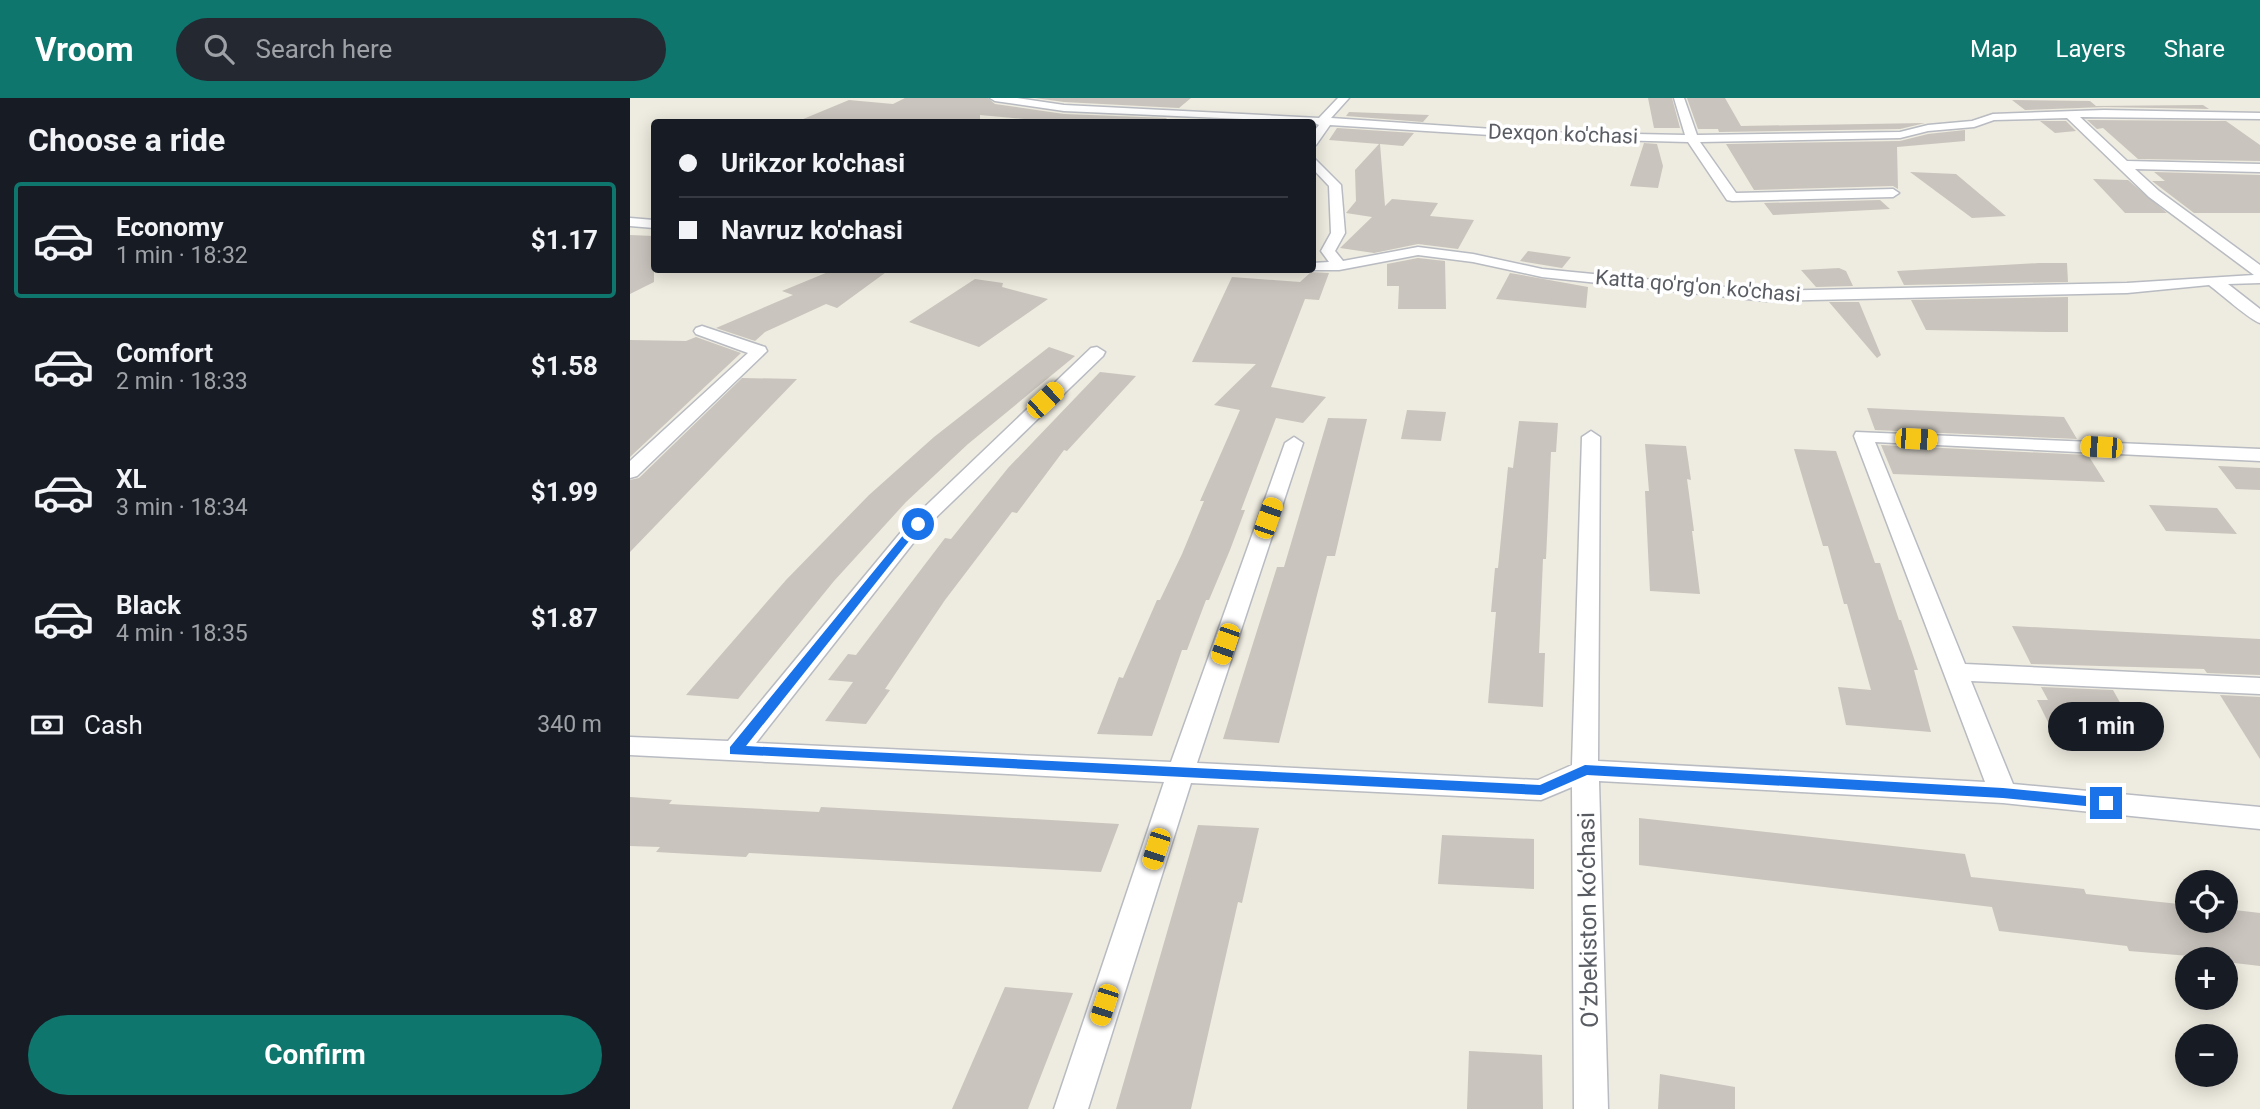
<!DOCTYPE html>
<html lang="en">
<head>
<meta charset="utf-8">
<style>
	:root { --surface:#171b24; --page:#242831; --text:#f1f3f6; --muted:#9ea1a6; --line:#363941; --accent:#0f766e }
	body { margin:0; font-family:Roboto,sans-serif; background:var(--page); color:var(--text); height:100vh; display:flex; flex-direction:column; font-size:26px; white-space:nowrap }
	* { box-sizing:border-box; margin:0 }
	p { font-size:23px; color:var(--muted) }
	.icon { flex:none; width:38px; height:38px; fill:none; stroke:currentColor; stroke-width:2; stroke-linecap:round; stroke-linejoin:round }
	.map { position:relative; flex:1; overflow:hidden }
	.details { display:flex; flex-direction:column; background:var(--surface); width:630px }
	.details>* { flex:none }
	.guide { position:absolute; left:21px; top:21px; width:665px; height:154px; border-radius:7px; box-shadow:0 4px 18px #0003; display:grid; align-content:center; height:154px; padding:0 28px; background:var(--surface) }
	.fabs { position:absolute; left:1545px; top:772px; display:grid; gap:14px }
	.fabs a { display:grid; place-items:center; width:63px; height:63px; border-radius:50%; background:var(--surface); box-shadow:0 4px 18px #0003; font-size:35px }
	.end { position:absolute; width:32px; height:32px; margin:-16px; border:9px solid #1a73e8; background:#fff; box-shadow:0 0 0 4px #fff }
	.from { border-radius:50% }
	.bubble { position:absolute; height:49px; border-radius:24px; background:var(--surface); box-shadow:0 4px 18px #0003; font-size:23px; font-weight:700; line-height:49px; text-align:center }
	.car { position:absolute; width:21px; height:42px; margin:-21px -10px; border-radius:9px; box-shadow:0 0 5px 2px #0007; background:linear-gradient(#f5c518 24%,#345 0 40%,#f5c518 0 76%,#345 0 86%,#f5c518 0) }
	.guide b { display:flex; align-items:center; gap:24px; height:66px; font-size:26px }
	.guide b+b { border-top:2px solid var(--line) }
	.guide i { width:18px; height:18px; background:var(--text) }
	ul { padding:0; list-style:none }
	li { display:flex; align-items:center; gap:21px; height:116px; margin:0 14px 10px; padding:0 14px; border:4px solid transparent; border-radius:7px }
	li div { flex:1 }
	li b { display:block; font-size:26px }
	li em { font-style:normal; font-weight:700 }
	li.current { border-color:var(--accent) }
	li>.icon { width:63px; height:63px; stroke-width:1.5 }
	h2 { padding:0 28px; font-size:32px; line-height:84px }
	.pay { display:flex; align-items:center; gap:18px; height:77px; padding:0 28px; font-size:26px }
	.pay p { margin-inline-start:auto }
	.cta { display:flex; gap:14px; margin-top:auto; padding:14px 28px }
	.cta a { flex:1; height:80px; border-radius:42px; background:var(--accent); color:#fff; font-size:28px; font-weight:700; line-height:80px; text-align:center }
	header { display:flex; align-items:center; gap:42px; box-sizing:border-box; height:98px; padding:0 35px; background:var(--accent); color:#fff }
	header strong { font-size:33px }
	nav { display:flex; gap:38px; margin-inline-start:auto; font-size:24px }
	.search { width:490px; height:63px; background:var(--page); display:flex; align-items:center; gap:18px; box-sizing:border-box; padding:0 24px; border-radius:38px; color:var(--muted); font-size:26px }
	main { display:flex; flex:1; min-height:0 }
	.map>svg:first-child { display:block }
	.building { fill:#c9c4bd }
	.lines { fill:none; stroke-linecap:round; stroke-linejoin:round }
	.minor-casing { stroke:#b8bbc1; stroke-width:3 }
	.minor { fill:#fff; fill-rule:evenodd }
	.route { fill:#1a73e8 }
	.labels { text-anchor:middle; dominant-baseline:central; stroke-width:7; stroke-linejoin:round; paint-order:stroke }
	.far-street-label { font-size:21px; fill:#595d63; stroke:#fff }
	.street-label { font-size:24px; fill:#595d63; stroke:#fff }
</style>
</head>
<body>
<header>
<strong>Vroom</strong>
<div class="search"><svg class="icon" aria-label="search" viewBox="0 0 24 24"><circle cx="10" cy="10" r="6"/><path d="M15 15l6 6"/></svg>Search here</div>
<nav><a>Map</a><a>Layers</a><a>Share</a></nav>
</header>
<main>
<section class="details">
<h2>Choose a ride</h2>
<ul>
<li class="current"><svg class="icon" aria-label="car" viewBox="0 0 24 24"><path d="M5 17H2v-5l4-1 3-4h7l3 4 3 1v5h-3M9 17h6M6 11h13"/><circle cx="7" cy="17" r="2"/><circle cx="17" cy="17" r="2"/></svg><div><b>Economy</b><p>1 min · 18:32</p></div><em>$1.17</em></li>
<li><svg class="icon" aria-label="car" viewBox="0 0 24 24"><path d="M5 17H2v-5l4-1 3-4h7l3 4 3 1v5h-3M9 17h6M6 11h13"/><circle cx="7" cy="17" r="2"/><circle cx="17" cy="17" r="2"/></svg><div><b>Comfort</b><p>2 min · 18:33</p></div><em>$1.58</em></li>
<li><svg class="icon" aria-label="car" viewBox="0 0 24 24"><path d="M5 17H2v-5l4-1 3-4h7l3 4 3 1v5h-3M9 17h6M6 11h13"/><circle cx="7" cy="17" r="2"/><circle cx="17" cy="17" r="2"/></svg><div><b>XL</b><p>3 min · 18:34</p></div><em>$1.99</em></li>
<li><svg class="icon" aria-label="car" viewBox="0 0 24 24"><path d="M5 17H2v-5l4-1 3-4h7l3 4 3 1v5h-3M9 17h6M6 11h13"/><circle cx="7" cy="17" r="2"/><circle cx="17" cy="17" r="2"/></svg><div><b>Black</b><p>4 min · 18:35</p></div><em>$1.87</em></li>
</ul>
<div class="pay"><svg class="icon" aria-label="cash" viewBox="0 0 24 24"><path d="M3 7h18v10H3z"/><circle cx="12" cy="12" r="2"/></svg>Cash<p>340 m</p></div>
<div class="cta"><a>Confirm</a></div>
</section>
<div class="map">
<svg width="1630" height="1011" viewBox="0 0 1630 1011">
	<rect width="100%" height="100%" fill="#eeebe0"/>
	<!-- building -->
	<path class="building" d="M 275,0 L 358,0 L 365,6 L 434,16 L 537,20 L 532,24 L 427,24 L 350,17 L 350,24 L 166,24 L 219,2 L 263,6 Z
		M 405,0 L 561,0 L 549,10 L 434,4 Z
		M 1018,0 L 1042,0 L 1050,30 L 1024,30 Z
		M 1057,0 L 1095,0 L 1111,28 L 1295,25 L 1270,31 L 1089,34 L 1088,31 L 1068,31 Z
		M 1382,2 L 1460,3 L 1466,8 L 1573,7 L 1579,11 L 1474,9 L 1395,12 Z
		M 719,14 L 799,17 L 793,24 L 716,18 Z
		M 1457,22 L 1596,23 L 1630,47 L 1630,63 L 1508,61 L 1473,30 L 1467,31 Z
		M 1410,23 L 1436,23 L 1446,33 L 1425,35 Z
		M 707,30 L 784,35 L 773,48 L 750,46 L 755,108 L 762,101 L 808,105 L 800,118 L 844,122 L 828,151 L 788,146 L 744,155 L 710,150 L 742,119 L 716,115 L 726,103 L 725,72 L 749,46 L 699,42 Z
		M 1335,32 L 1335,43 L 1267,49 L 1268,91 L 1263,88 L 1124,92 L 1096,46 L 1270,43 L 1298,36 Z
		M 1014,45 L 1027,46 L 1033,68 L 1028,90 L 1000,88 Z
		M 1280,74 L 1326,76 L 1376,118 L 1342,120 Z
		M 1524,74 L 1630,77 L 1630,115 L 1564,115 L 1522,83 L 1535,83 Z
		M 1463,81 L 1498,82 L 1537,115 L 1495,115 Z
		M 1250,102 L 1260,111 L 1143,117 L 1134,105 Z
		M 0,137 L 24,138 L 24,184 L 0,196 Z
		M 898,153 L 941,159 L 932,170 L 890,163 Z
		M 788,160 L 815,163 L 816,211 L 768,211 L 769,188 L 757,188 L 757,166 Z
		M 1409,165 L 1437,165 L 1438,184 L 1274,187 L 1267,173 Z
		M 1209,170 L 1216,173 L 1223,188 L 1186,189 L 1171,172 Z
		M 203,172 L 259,172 L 207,210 L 196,206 L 135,234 L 125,243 L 86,230 L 163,197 L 152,193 Z
		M 681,174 L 699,175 L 689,202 L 675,201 L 641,289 L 696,299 L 673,325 L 646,320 L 611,412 L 615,412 L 600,452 L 579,502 L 576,502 L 557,552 L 552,552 L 522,638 L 467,636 L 489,579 L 493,580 L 527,502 L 530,502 L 552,456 L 574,403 L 570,403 L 610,312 L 584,307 L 626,266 L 562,264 L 602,179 L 670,184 Z
		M 880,175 L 958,189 L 956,210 L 866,201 Z
		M 345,181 L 373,185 L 372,189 L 418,201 L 349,249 L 279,224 Z
		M 1438,199 L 1438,234 L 1418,234 L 1296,232 L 1281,202 Z
		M 1199,204 L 1229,204 L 1251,257 L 1247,260 Z
		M 66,239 L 111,255 L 0,359 L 0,242 L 56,243 Z
		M 419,249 L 445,258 L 338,346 L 276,404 L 204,483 L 108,601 L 56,597 L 156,482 L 239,397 L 304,339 Z
		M 470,274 L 506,278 L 437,353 L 434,352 L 387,415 L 382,414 L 315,502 L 255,591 L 260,592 L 236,626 L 195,623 L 223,584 L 198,582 L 218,556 L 226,557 L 315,440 L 321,441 L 378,370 Z
		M 112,280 L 167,281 L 0,454 L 0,382 L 9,380 Z
		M 1237,310 L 1434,319 L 1447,341 L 1245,332 Z
		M 777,312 L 816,314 L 811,343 L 771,341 Z
		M 698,320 L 737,321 L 705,458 L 697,458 L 649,645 L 593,641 L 647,469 L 654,469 Z
		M 889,323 L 928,325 L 926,354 L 921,354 L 916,461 L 913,461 L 909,555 L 915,555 L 913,609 L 858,605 L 866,514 L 861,514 L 865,470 L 868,470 L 878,369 L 883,370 Z
		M 1015,346 L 1056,348 L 1061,382 L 1057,381 L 1064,433 L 1062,433 L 1070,496 L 1020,493 L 1015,393 L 1019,393 Z
		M 1251,347 L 1458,357 L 1475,384 L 1263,376 Z
		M 1164,351 L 1206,353 L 1245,465 L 1250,465 L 1269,522 L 1271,522 L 1288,572 L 1284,572 L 1301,634 L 1216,627 L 1208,589 L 1241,592 L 1217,506 L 1214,506 L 1198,448 L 1193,448 Z
		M 1588,368 L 1630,370 L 1630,392 L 1606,391 Z
		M 1519,407 L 1587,410 L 1607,436 L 1536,433 Z
		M 1382,528 L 1630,541 L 1630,577 L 1577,575 L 1574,571 L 1401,566 Z
		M 1411,589 L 1483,592 L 1512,644 L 1426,640 L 1407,602 L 1418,602 Z
		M 1590,597 L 1630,599 L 1630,661 Z
		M 0,699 L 42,702 L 39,706 L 189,714 L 191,709 L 489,726 L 471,774 L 119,755 L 116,759 L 26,754 L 30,749 L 0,748 Z
		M 1009,720 L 1335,756 L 1341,779 L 1454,791 L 1456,796 L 1558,807 L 1558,822 L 1596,822 L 1596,811 L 1630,815 L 1630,868 L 1596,864 L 1596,861 L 1499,853 L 1497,848 L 1369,833 L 1362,809 L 1009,767 Z
		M 568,727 L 629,730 L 612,805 L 608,804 L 561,1011 L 486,1011 Z
		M 812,737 L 904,741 L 904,791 L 808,786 Z
		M 375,889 L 443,895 L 398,1011 L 322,1011 Z
		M 839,953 L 912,957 L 913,1011 L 837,1011 Z
		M 1030,976 L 1105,989 L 1105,1011 L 1028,1011 Z"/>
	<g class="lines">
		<defs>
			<path id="minor" d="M 360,0 L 387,0 L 434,7 L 689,20 L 708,0 L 719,0 L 701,20 L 906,34 L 1055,37 L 1044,0 L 1054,0 L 1067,37 L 1270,34 L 1298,27 L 1342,23 L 1363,16 L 1474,12 L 1630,15 L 1630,21 L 1450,19 L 1497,63 L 1630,66 L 1630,74 L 1505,71 L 1529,93 L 1630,167 L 1630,185 L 1598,186 L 1630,211 L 1630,225 C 1620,222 1590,195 1579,187 L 1497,195 L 1136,203 L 912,179 L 843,164 L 788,157 L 709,172 L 676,172 L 682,172 L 682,165 L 699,164 L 691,153 L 701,135 L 699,88 L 682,70 L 682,58 L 711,87 L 715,135 L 705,153 L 713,163 L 788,149 L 843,156 L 912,171 L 1136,193 L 1497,185 L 1624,177 L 1519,99 L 1437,20 L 1364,22 L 1344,29 L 1298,33 L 1270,40 L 1070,44 L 1106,95 L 1263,91 L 1269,95 L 1263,99 L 1102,103 L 1097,102 L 1058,44 L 906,40 L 700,27 L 686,47 L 682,48 L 682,36 L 689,27 L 682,24 L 434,13 L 365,3 Z
				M 0,120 L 24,122 L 24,130 L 0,128 Z
				M 72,228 L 135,249 L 137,253 L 7,378 L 0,380 L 0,363 L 118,255 L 66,236 L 64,233 L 66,230 Z
				M 467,249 L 475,254 L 473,258 L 295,430 L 126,645 L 541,664 L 655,345 L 664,339 L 673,345 L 567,665 L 908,682 L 942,667 L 952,339 L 961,333 L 970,339 L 968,663 L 1355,684 L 1224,338 L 1226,334 L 1630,351 L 1630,363 L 1245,344 L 1335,566 L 1630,580 L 1630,596 L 1341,583 L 1383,686 L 1630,709 L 1630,731 L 1373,705 L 969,683 L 978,1011 L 944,1011 L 942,689 L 911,702 L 561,685 L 458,1011 L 424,1011 L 534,684 L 0,657 L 0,639 L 98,643 L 281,422 L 461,250 Z"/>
		</defs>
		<!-- minor casing -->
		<use href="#minor" class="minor-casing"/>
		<!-- minor -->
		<use href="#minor" class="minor"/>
	</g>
	<!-- route -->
	<path class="route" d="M 288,423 L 293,426 L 291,428 L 116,648 L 910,687 L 955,667 L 1373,690 L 1476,700 L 1483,705 L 1476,710 L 1373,700 L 957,677 L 911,697 L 100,656 L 100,649 L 284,424 Z"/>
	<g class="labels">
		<!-- far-street labels -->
		<g class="far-street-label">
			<text transform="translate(933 36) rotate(2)">Dexqon ko'chasi</text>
			<text transform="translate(1068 188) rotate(5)">Katta qo'rg'on ko'chasi</text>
		</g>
		<!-- street labels -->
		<g class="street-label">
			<text transform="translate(958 822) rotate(-91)">O‘zbekiston ko‘chasi</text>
		</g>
	</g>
</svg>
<div class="fabs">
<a><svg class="icon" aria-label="locate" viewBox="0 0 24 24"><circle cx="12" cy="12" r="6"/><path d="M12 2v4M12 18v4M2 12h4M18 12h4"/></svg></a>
<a>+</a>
<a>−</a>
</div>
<i class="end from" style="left:288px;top:426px"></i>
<i class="end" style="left:1476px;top:705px"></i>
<div class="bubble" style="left:1418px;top:604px;width:116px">1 min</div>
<i class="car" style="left:415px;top:302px;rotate:47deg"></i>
<i class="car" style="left:1286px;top:341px;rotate:93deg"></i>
<i class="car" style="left:1471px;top:349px;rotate:273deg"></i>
<i class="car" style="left:638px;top:420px;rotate:19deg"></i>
<i class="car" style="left:595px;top:546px;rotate:199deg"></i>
<i class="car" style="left:526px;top:751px;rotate:198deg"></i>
<i class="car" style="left:474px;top:907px;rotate:198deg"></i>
<div class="guide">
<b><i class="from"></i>Urikzor ko'chasi</b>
<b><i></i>Navruz ko'chasi</b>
</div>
</div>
</main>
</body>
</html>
